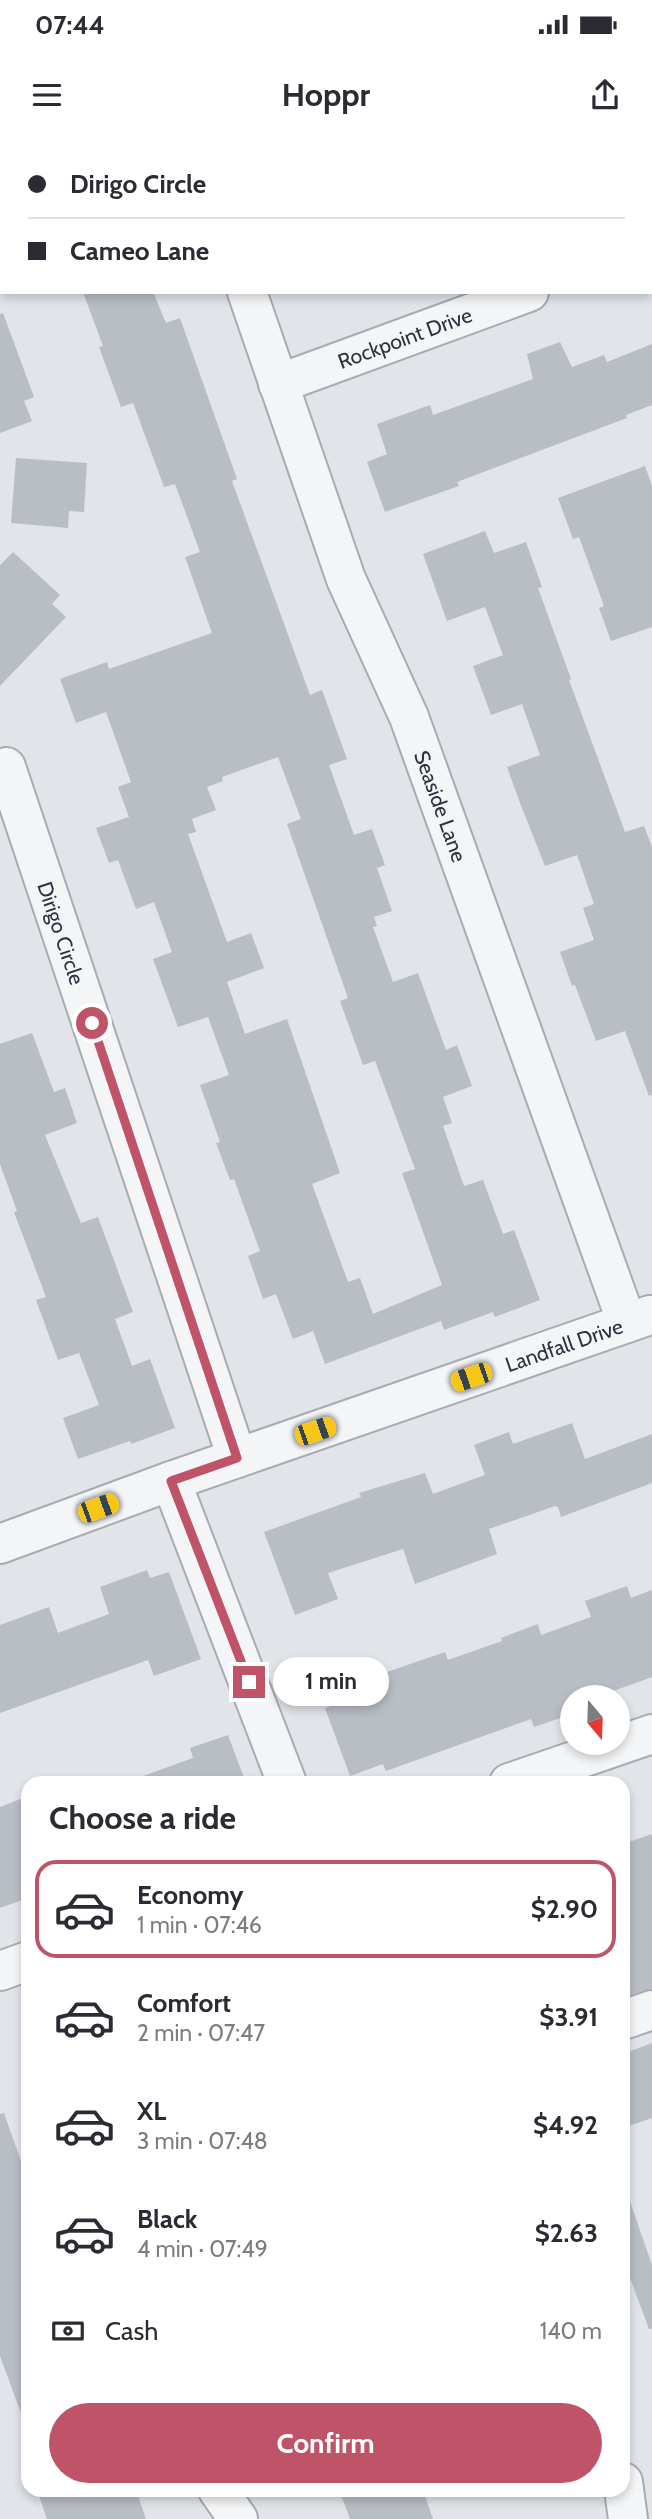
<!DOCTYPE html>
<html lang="en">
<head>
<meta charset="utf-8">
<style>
	:root { --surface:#fff; --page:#f7f7f7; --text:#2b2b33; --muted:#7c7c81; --line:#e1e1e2; --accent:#bf5469 }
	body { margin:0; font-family:Cabin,sans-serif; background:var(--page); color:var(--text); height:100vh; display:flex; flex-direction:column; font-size:26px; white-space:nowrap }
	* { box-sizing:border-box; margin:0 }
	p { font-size:23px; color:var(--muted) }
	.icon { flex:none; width:38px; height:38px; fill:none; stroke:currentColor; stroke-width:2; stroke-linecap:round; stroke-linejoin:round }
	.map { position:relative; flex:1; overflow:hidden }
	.panel { position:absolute; left:21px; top:1636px; width:609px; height:721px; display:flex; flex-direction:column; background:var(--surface); border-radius:21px; box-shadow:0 4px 10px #0003 }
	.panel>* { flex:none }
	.banner { position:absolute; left:0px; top:0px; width:653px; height:154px; box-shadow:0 4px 10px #0003; display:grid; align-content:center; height:154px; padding:0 28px; background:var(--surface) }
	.needle { width:46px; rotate:161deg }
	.controls { position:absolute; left:560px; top:1545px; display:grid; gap:14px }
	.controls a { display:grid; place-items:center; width:70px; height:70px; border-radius:50%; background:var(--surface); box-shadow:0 4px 10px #0003; font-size:35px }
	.end { position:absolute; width:32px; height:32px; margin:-16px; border:9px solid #bf5469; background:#fff; box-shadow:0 0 0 4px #fff }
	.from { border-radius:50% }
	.bubble { position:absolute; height:49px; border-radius:24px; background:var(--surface); box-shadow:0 4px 10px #0003; font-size:23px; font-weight:700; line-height:49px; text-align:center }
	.car { position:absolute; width:21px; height:42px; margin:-21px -10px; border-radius:9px; box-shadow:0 0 5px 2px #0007; background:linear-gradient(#f5c518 24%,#345 0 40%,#f5c518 0 76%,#345 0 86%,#f5c518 0) }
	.banner b { display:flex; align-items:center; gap:24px; height:66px; font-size:26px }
	.banner b+b { border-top:2px solid var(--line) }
	.banner i { width:18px; height:18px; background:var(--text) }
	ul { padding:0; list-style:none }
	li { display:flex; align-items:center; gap:21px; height:98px; margin:0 14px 10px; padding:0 14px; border:4px solid transparent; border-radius:21px }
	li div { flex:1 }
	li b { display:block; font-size:26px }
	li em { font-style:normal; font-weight:700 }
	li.selected { border-color:var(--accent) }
	li>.icon { width:63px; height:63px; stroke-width:1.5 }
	h2 { padding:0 28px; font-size:32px; line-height:84px }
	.pay { display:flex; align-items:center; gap:18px; height:77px; padding:0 28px; font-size:26px }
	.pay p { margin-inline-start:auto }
	.action { display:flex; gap:14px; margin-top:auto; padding:14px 28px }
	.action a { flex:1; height:80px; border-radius:42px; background:var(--accent); color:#fff; font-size:28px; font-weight:700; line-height:80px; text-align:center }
	.status { display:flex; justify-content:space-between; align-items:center; height:49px; padding:0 35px; background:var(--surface); direction:ltr }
	.status svg { height:19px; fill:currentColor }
	header { display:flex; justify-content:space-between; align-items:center; height:91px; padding:0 28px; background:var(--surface); font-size:32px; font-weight:700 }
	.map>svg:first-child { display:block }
	.building { fill:#b9bec4; fill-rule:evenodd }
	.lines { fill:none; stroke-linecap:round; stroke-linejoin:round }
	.minor-casing { stroke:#a7abb2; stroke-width:42 }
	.minor { stroke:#f3f5f7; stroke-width:38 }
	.route { stroke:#bf5469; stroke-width:9 }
	.labels { text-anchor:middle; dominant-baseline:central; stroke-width:6; stroke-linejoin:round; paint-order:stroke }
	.street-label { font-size:21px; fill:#2b333e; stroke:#f0f3f6 }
</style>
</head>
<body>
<div class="status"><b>07:44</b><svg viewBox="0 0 49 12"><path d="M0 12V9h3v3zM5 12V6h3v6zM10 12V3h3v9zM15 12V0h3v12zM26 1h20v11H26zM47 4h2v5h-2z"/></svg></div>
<header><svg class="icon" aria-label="menu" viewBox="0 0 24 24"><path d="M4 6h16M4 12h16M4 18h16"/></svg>Hoppr<svg class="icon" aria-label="share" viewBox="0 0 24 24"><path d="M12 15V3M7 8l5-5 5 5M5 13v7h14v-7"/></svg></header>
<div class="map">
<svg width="652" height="2379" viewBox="0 0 652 2379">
	<rect width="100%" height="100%" fill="#e1e4e8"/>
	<!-- building -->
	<path class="building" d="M 83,152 L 153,152 L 166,183 L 180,178 L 237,339 L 232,341 L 310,555 L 322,550 L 347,619 L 329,625 L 354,695 L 372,689 L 385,725 L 377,728 L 392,771 L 374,777 L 377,786 L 373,787 L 393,842 L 418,833 L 446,910 L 457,905 L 472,946 L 443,957 L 452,983 L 443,986 L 464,1046 L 483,1040 L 503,1094 L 514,1090 L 540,1160 L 495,1177 L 493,1172 L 444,1190 L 441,1181 L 325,1224 L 313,1191 L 293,1199 L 276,1154 L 263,1159 L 248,1116 L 260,1111 L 234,1039 L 230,1040 L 216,1003 L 220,1002 L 200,945 L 229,935 L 208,877 L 178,887 L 153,819 L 172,812 L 154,762 L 136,769 L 118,720 L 109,723 L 96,688 L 129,677 L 118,647 L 131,642 L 106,572 L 76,583 L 60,539 L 107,522 L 109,529 L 212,493 L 185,417 L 200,412 L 175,344 L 164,347 L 133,263 L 121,267 L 99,207 L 103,206 ZM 278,617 L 301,679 L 287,684 L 348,858 L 340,861 L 363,925 L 375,921 L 415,1029 L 402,1033 L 442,1145 L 373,1174 L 360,1138 L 348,1142 L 312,1044 L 340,1033 L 287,879 L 245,894 L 227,842 L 264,828 L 251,793 L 227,802 L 188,694 L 196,692 L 192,679 L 216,670 L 207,647 L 223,641 L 222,637 Z
		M 3,173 L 34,257 L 24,261 L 32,281 L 0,293 L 0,174 Z
		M 560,202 L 572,227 L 604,215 L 607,222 L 652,204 L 652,265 L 626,275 L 627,278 L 457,342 L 459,346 L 385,372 L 367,322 L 387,314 L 377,284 L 430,265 L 433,275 L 533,239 L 527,214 Z
		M 16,318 L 87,323 L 84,372 L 69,371 L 68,388 L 11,383 Z
		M 645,326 L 652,346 L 652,487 L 611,501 L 599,468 L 604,466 L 579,397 L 573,399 L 558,358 Z
		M 485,391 L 494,413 L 526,402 L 542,447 L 538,448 L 571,539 L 569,540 L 625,692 L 644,686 L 652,707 L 652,955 L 649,956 L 625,891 L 596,901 L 575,845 L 572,846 L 560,812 L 594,800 L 583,768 L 594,764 L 577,715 L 545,726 L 520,663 L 507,627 L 540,615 L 522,564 L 491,575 L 473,526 L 503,515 L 485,467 L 447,481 L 423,414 Z
		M 13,412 L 60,455 L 52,464 L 66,477 L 0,546 L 0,425 Z
		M 32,893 L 54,952 L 65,948 L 77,983 L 45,995 L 81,1083 L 98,1077 L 133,1172 L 115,1179 L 132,1226 L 150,1219 L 175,1288 L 131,1304 L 130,1301 L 78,1319 L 63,1278 L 99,1265 L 79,1213 L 58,1220 L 36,1160 L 46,1157 L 14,1072 L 17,1071 L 0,1024 L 0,904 Z
		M 572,1283 L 585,1319 L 652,1294 L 652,1343 L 561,1377 L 558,1367 L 555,1366 L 489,1389 L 497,1414 L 415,1444 L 403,1409 L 328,1433 L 338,1459 L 295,1475 L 264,1392 L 361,1357 L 359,1353 L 425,1333 L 433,1354 L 485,1335 L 474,1305 L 509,1292 L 513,1304 Z
		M 147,1430 L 150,1438 L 169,1432 L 201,1519 L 154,1536 L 148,1520 L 0,1573 L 0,1485 L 49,1467 L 58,1493 L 109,1474 L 100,1447 Z
		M 627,1446 L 631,1458 L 652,1450 L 652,1537 L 594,1558 L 572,1558 L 572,1574 L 534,1587 L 531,1579 L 386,1631 L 383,1624 L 350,1636 L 325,1568 L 360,1556 L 355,1543 L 445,1512 L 448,1520 L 502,1501 L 501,1498 L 538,1484 L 541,1495 L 591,1477 L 585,1461 Z
		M 228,1595 L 246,1643 L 133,1643 L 132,1640 L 193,1618 L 190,1608 Z
		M 28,1656 L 28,1758 L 0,1768 L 0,1667 Z
		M 652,1694 L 652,1849 L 623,1857 L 623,1704 Z
		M 652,1903 L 652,1978 L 623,1988 L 623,1914 Z
		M 4,1973 L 28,2041 L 28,2283 L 25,2284 L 0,2216 L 0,1974 Z
		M 627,2053 L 652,2125 L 652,2189 L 649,2189 L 623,2119 L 623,2054 Z
		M 37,2350 L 136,2350 L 146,2379 L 47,2379 Z
		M 339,2350 L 423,2350 L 433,2379 L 350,2379 Z"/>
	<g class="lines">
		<defs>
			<g id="minor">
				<path d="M 195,0 L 196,2"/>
				<path d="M 651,108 L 652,108"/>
				<path id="s1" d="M 247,152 L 346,439 L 409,577 L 627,1183"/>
				<path id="s2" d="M 278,244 L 529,152"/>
				<path id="s3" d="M 6,627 L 237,1318"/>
				<path d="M 171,1341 L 287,1643"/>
				<path id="s4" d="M 0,1404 L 171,1341 L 650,1175"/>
				<path d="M 509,1643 L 652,1594"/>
				<path d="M 0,1831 L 28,1821"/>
				<path d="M 623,1880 L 652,1870"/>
				<path d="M 623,2342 L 628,2379"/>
				<path d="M 218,2350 L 238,2379"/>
			</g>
		</defs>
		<!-- minor casing -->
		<use href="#minor" class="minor-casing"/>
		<!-- minor -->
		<use href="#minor" class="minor"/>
	</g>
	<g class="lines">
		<!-- route -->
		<path class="route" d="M 92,883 L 237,1318 L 171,1341 L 249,1542"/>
	</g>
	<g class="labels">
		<!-- street labels -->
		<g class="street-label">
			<text stroke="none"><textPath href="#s2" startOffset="135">Rockpoint Drive</textPath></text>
			<text stroke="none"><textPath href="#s1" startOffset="550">Seaside Lane</textPath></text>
			<text stroke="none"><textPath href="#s3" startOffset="175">Dirigo Circle</textPath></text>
			<text stroke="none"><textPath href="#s4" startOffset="598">Landfall Drive</textPath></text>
		</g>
	</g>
</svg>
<div class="controls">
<a><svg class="needle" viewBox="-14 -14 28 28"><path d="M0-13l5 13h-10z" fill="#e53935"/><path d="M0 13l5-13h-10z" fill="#7c7c81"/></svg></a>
</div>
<i class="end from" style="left:92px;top:883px"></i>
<i class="end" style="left:249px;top:1542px"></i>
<div class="bubble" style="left:273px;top:1517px;width:116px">1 min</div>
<i class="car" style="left:471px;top:1237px;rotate:251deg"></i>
<i class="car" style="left:315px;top:1291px;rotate:71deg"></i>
<i class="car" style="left:98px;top:1368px;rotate:70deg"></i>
<div class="banner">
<b><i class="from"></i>Dirigo Circle</b>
<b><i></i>Cameo Lane</b>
</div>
<section class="panel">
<h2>Choose a ride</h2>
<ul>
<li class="selected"><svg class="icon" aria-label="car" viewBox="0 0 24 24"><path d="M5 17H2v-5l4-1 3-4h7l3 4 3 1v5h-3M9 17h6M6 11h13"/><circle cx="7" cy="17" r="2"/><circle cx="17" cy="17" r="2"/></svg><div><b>Economy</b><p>1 min · 07:46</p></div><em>$2.90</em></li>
<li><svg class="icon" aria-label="car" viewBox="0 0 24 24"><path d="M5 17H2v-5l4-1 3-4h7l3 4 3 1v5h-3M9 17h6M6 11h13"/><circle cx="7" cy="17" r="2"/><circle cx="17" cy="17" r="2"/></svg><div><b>Comfort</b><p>2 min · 07:47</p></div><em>$3.91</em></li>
<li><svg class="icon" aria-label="car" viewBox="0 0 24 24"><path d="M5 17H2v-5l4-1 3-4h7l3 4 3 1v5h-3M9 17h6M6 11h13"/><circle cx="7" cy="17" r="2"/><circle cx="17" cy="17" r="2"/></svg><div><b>XL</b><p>3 min · 07:48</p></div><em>$4.92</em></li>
<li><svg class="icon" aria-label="car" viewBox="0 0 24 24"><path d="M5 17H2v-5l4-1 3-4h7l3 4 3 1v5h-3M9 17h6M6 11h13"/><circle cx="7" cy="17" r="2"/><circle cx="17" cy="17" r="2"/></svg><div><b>Black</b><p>4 min · 07:49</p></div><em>$2.63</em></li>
</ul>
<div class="pay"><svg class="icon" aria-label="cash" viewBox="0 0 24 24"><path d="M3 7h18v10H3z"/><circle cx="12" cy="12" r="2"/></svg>Cash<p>140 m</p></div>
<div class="action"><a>Confirm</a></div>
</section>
</div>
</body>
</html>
